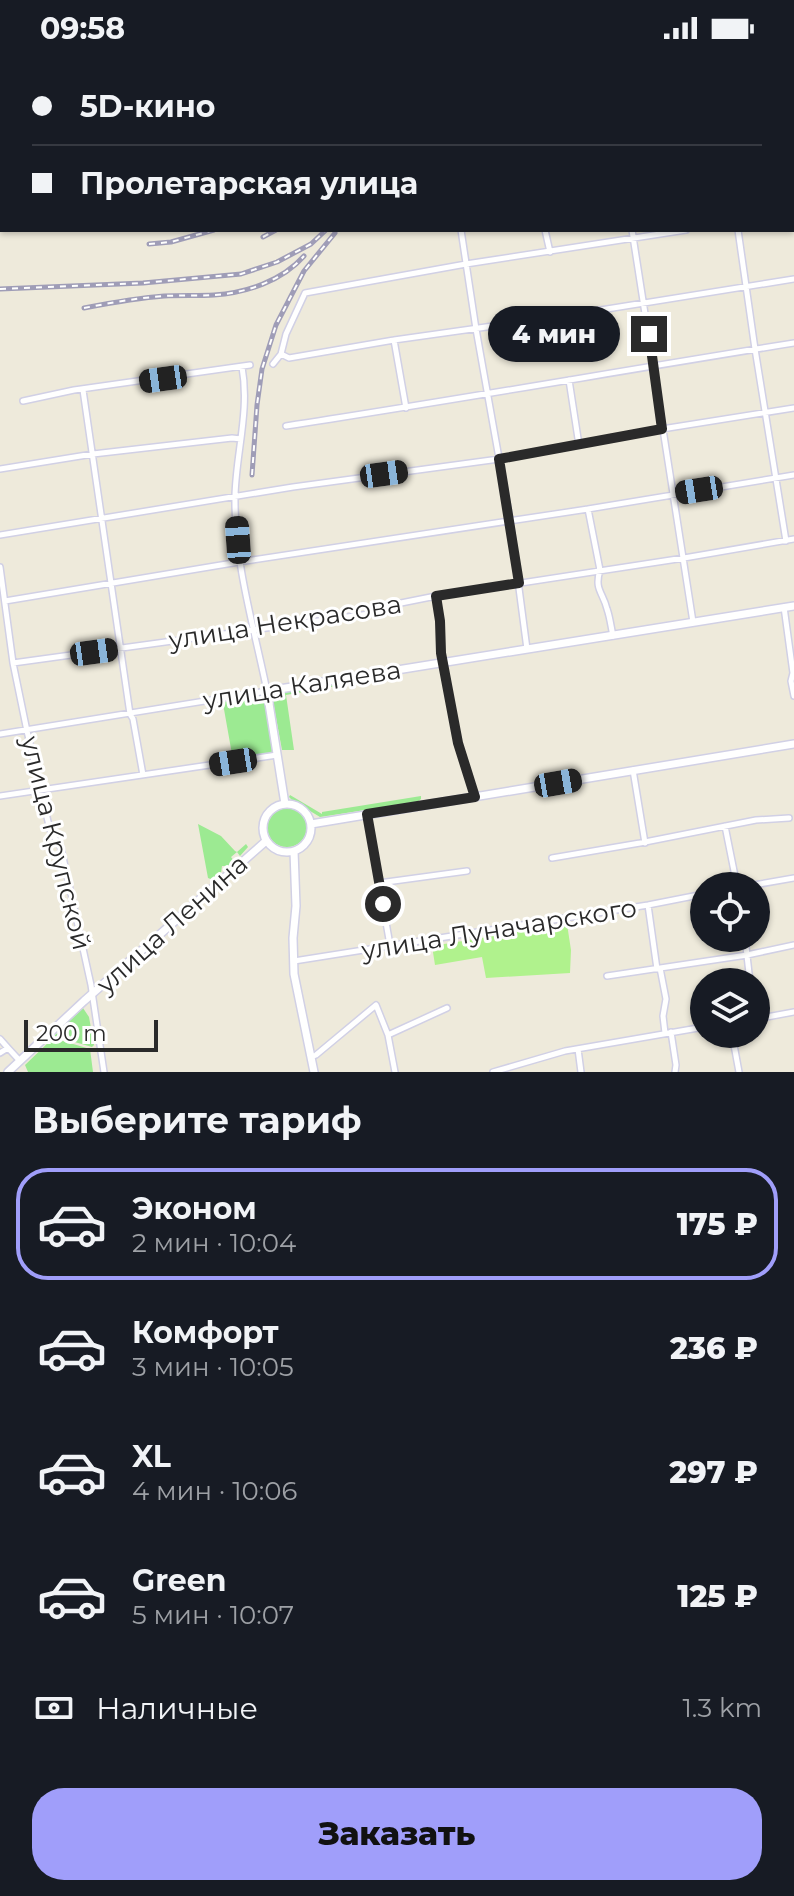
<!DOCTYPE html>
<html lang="ru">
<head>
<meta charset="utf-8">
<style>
	:root { --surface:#171b24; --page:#20242c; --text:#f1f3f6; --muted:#9ea1a6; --line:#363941; --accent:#a09efa }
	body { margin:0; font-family:Montserrat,sans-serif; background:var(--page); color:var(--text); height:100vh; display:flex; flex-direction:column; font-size:30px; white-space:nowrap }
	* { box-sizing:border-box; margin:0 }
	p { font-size:26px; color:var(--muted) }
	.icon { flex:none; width:44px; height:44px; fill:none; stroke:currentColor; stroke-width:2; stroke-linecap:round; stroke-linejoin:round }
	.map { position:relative; height:1016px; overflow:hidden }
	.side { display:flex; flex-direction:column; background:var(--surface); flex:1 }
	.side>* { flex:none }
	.hud { position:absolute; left:0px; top:0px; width:794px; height:176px; box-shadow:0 2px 6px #0004; display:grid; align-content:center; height:176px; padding:0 32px; background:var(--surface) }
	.tools { position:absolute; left:690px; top:816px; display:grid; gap:16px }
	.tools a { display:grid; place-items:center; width:80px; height:80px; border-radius:50%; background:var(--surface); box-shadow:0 2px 6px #0004; font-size:40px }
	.scale { position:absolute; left:24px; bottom:20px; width:134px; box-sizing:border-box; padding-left:8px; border:4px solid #2a2a2a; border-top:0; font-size:22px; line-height:28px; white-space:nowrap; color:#2a2a2a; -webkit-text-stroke:6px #fff; paint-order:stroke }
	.end { position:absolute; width:36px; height:36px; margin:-18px; border:10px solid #2a2a2a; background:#fff; box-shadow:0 0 0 4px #fff }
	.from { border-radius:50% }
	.bubble { position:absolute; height:56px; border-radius:28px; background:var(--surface); box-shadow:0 2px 6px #0004; font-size:26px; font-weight:800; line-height:56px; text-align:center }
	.car { position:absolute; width:24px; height:48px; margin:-24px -12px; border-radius:10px; box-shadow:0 0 6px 2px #0007; background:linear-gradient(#222 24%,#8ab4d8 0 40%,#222 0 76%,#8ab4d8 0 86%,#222 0) }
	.hud b { display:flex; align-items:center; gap:28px; height:76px; font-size:30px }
	.hud b+b { border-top:2px solid var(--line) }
	.hud i { width:20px; height:20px; background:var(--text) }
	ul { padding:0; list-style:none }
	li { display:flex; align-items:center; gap:24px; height:112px; margin:0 16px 12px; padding:0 16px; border:4px solid transparent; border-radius:32px }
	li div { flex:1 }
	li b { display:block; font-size:30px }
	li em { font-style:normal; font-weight:800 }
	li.active { border-color:var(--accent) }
	li>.icon { width:72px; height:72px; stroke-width:1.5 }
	h2 { padding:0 32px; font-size:36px; line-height:96px }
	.pay { display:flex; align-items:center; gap:20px; height:88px; padding:0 32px; font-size:30px }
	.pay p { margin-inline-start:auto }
	.cta { display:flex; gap:16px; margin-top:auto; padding:16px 32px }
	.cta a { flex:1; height:92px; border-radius:32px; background:var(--accent); color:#111; font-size:32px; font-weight:800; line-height:92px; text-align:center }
	.status { display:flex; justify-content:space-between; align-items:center; height:56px; padding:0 40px; background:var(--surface); direction:ltr }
	.status svg { height:22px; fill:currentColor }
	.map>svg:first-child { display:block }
	.green { fill:#9cea92 }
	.pitch { fill:#b0f28d }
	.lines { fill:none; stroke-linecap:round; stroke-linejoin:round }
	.minor-casing { stroke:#d1d0e5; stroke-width:8 }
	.tertiary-casing { stroke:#d1d0e5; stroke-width:10 }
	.minor { stroke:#fff; stroke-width:5 }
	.tertiary { stroke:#fff; stroke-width:7 }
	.rail-casing { stroke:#9f9db7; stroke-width:5 }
	.rail { stroke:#fff; stroke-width:2; stroke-dasharray:6; stroke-linecap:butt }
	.route { stroke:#2a2a2a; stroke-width:10 }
	.labels { text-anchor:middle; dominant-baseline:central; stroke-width:6; stroke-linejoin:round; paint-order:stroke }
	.street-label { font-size:26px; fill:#2a2a2a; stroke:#fff }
</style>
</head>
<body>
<div class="status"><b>09:58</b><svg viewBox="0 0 49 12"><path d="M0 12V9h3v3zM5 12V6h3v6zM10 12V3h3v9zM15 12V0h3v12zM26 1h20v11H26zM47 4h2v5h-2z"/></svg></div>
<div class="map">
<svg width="794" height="1016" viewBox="0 0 794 1016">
	<rect width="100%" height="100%" fill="#eeeadb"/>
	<!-- green -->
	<path class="green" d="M 339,626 L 342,629 L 286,639 L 294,694 L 282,694 L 272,640 L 274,637 Z
		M 263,638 L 274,698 L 233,704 L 222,642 Z
		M 290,739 L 322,758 L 322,756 L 421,740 L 421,743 L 417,746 L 320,761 L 292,744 L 289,741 Z
		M267 771a20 20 0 1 1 40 0a20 20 0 1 1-40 0Z
		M 198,768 L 221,780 L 235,795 L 237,796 L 246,788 L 248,791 L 240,800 L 237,796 L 231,801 L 234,805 L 229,810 L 222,810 L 221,817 L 213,824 L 208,822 Z
		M 83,952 L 89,961 L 94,989 L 92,991 L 54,980 Z
		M 53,982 L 90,993 L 93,1016 L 28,1016 L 25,1009 Z"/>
	<!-- pitch -->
	<path class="pitch" d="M 567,868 L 571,894 L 570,917 L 486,922 L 482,901 L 435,909 L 432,890 Z"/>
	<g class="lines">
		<defs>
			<path id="minor" d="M 792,28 L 794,28
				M 792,160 L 794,159
				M 461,174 L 476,273 L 510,464 L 527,593
				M 545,174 L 550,196
				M 632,174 L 693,566
				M 738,174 L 755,293 L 786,485
				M 394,284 L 406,352
				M 281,298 L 289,302 L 394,284 L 557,261 L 794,223
				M 273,308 L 281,298 L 286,278 L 305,237 L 466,208 L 686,174
				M 569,324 L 579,389
				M 83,334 L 130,658 L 133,663 L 143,719
				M 23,345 L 74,334 L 250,309
				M 286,370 C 456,344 625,314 794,287
				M 0,413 L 93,398 L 232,382 L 241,383
				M 588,453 L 600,514 C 594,534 603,536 607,553 C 610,561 611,571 613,580
				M 0,479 L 293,431 L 499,403 L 662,373 L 794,352
				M 0,511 L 13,607 L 27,675 L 50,774 L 61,792 L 91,929 L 104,1016
				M 436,540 L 440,565 L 441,597 L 458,687 L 475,741
				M 5,545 L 239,506 L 588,453 L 794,419
				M 784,551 L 793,617 L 791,625 L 794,640
				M 13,607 L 369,558 L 381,551 L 436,540 L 684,502 L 794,483
				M 0,678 L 267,635 C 254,571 234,506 235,440 C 236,397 250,354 242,311
				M 633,714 L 645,787
				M 0,740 L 277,699
				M 367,759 L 390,889
				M 725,770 L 737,830
				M 552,802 L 640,787 L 756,764 L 789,762
				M 379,827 L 467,815
				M 748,830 L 794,822
				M 648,849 L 657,913
				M 745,882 L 750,926
				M 294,905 L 648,849 L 704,838
				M 660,912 L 666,943 L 663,960 L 665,977
				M 607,920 L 747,899 L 794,889
				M 756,963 L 794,956
				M 671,976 L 676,1009 L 675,1016
				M 732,978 L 739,1016
				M 0,983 L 8,992
				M 578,993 L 581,1016
				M 0,997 L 8,992 L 20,1005
				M 311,1001 L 316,999 L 376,949 L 388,979
				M 395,1016 L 388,979 L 447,952
				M 493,1016 L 565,995 L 704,971"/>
			<path id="tertiary" d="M263 772a24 24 0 1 1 48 0a24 24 0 1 1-48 0Z
				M 285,748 L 267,635 L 794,550
				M 311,768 L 794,688
				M 294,795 L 296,850 L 293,882 L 294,918 L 314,1016
				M 8,1016 L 84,945 L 266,785"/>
		</defs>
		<!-- minor casing -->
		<use href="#minor" class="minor-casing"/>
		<!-- tertiary casing -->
		<use href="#tertiary" class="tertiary-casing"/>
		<!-- minor -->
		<use href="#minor" class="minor"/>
		<!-- tertiary -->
		<use href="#tertiary" class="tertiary"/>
		<defs>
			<path id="rail" d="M 14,2 L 15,0
				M 43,2 L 45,0
				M 145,2 L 147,0
				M 292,2 L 294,0
				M 313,2 L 315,0
				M 328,2 L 330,0
				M 364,2 L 367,0
				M 383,2 L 387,0
				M 405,2 L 409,0
				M 460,2 L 467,0
				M 566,2 L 580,0
				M 732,2 L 741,0
				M 778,2 L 785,0
				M 0,16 L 2,14
				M 0,36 L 2,34
				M 0,101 L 2,101
				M 0,125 L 2,125
				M 263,181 L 276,174
				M 149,188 L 171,186 L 214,174
				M 0,233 L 143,227 L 241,218 L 277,206 L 311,188 L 326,174
				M 84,252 C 110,247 137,242 164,240 C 181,239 198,240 214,239 C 246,237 282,225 304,200
				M 252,419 L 257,349 L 262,313 L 276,269 L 304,215 L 335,177"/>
		</defs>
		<!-- rail casing -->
		<use href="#rail" class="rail-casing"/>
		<!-- rail -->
		<use href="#rail" class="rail"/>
	</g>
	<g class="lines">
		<!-- route -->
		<path class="route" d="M 383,848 L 367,758 L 475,741 L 458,687 L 441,597 L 440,565 L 436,540 L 519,527 L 499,403 L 662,373 L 649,278"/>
	</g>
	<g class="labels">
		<!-- street labels -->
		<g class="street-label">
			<text transform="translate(285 566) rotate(-9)">улица Некрасова</text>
			<text transform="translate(302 629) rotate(-9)">улица Каляева</text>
			<text transform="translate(56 787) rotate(76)">улица Крупской</text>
			<text transform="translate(172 868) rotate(-42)">улица Ленина</text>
			<text transform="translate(499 873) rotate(-9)">улица Луначарского</text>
		</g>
	</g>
</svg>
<div class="tools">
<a><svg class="icon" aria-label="locate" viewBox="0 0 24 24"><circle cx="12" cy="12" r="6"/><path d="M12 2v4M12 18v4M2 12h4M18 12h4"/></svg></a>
<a><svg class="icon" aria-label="layers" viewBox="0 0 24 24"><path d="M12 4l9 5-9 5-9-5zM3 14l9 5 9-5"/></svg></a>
</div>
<div class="scale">200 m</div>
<i class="end from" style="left:383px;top:848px"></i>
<i class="end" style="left:649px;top:278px"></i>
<div class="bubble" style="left:488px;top:250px;width:132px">4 мин</div>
<i class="car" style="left:163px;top:323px;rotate:262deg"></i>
<i class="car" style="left:384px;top:418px;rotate:82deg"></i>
<i class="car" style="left:699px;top:434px;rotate:261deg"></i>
<i class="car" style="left:238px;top:484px;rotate:356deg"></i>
<i class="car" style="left:94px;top:596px;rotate:82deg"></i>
<i class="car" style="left:233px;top:706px;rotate:261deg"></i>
<i class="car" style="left:558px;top:727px;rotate:80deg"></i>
<div class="hud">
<b><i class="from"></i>5D-кино</b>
<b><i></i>Пролетарская улица</b>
</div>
</div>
<section class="side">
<h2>Выберите тариф</h2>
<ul>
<li class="active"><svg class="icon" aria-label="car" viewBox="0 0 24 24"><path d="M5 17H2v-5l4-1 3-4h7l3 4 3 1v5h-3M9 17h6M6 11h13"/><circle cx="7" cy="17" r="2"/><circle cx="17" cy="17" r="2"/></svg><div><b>Эконом</b><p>2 мин · 10:04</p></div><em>175 ₽</em></li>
<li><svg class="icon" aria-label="car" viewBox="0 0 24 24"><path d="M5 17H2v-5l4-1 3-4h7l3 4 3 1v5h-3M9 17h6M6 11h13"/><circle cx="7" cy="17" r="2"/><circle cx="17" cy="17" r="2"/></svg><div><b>Комфорт</b><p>3 мин · 10:05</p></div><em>236 ₽</em></li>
<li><svg class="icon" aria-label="car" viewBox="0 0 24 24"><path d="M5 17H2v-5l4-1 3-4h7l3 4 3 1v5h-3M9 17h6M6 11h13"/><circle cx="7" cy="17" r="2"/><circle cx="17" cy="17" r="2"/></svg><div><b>XL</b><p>4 мин · 10:06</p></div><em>297 ₽</em></li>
<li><svg class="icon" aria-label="car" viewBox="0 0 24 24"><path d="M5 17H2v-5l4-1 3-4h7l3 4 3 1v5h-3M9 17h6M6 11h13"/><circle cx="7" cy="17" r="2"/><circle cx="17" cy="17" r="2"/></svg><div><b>Green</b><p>5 мин · 10:07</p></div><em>125 ₽</em></li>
</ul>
<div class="pay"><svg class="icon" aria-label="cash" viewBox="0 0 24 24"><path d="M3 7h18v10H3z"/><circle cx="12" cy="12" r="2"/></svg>Наличные<p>1.3 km</p></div>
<div class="cta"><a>Заказать</a></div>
</section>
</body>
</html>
